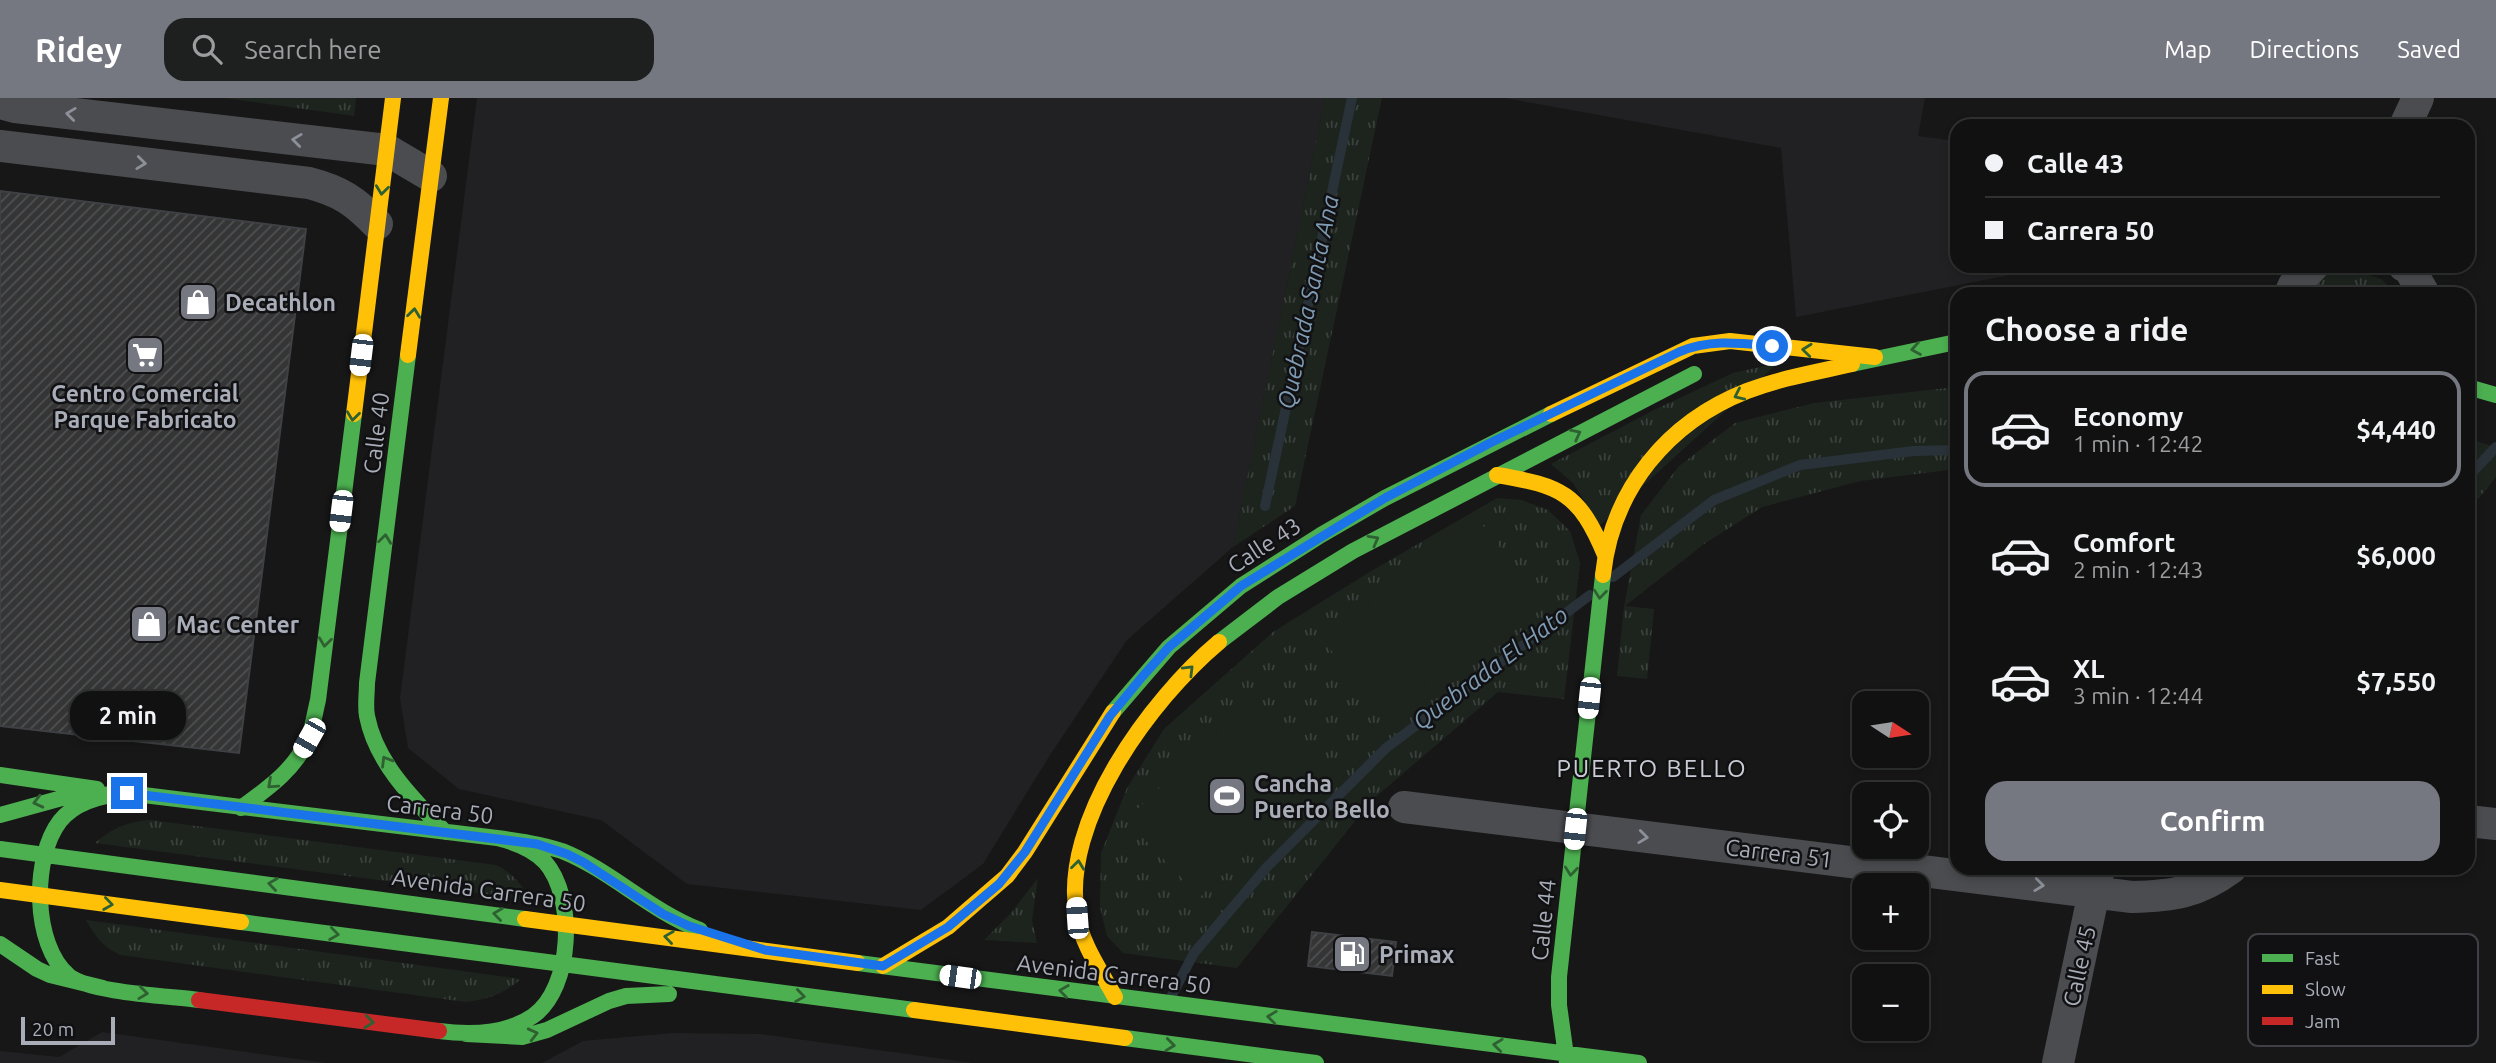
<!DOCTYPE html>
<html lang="en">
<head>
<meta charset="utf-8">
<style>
	:root { --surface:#111; --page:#1e1f1f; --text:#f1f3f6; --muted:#9c9d9f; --line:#303131; --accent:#757880 }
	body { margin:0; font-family:Ubuntu,sans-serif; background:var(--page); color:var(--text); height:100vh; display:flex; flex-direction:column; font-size:26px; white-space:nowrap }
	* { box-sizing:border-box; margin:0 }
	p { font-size:23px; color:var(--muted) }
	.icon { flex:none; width:38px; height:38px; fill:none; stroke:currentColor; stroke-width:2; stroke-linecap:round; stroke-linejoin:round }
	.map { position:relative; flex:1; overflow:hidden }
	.drawer { position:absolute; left:1950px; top:189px; width:525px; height:588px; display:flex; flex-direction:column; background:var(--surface); border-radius:21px; box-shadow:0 4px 10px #0003,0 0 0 2px var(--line) }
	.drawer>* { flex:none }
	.banner { position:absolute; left:1950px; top:21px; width:525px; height:154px; border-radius:21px; box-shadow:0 4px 10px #0003,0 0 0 2px var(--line); display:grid; align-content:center; height:154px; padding:0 35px; background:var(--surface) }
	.needle { width:46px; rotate:102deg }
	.fabs { position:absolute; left:1852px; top:593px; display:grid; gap:14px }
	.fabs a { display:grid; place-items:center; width:77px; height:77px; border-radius:14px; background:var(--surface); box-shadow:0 4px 10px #0003,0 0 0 2px var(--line); font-size:35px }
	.scale { position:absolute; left:21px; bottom:18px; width:94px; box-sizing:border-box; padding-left:7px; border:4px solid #a8adb8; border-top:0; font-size:19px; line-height:24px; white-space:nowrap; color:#a8adb8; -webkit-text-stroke:5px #111113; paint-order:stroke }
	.end { position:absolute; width:32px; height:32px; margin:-16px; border:9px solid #1a73e8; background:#fff; box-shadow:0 0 0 4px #fff }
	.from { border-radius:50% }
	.bubble { position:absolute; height:49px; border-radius:21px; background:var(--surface); box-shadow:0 4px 10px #0003,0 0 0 2px var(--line); font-size:23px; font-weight:700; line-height:49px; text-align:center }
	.car { position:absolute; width:21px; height:42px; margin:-21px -10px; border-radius:9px; box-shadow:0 0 5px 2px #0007; background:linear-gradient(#fff 24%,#345 0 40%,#fff 0 76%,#345 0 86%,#fff 0) }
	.banner b { display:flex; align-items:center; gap:24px; height:66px; font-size:26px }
	.banner b+b { border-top:2px solid var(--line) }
	.banner i { width:18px; height:18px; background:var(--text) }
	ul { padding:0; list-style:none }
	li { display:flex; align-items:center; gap:21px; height:116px; margin:0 14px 10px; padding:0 21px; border:4px solid transparent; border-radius:21px }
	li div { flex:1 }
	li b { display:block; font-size:26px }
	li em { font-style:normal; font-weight:700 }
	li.on { border-color:var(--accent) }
	li>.icon { width:63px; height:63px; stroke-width:1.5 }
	h2 { padding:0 35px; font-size:32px; line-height:84px }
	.primary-button { display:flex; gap:14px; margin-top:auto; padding:14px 35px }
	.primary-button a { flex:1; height:80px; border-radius:21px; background:var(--accent); color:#fff; font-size:28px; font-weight:700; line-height:80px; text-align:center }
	header { display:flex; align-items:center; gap:42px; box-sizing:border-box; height:98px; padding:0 35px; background:var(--accent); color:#fff }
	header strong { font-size:33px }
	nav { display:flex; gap:38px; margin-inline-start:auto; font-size:24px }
	.search { width:490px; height:63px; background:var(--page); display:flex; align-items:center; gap:18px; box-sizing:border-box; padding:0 24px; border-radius:21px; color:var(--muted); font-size:26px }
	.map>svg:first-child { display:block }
	.built { fill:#212123 }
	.grass { fill:url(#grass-tufts) }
	.pitch { fill:#1d241e }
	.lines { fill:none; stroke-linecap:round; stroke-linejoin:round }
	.stream { stroke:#2a3239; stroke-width:10 }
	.building { fill:url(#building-hatch); stroke:#3f4043; stroke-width:2 }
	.street { stroke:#4b4c50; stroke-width:32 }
	.fast { stroke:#4caf50; stroke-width:16 }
	.slow { stroke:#ffc107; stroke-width:16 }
	.jam { stroke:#c62828; stroke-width:16 }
	.oneway { stroke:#8c9099 }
	.oneway2 { stroke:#2e6032 }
	.route { stroke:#1a73e8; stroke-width:9 }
	.labels { text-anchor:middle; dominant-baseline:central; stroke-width:5; stroke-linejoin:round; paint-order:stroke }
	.poi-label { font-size:23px; font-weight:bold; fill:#a8adb8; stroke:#111113; text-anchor:start }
	.street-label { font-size:23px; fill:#a8adb8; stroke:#111113 }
	.water-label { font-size:24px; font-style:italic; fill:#7f9bb3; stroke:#111113 }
	.neighbourhood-label { font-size:24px; letter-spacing:2px; fill:#c9ccd4; stroke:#111113 }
	.key { fill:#111113; stroke:#3e4045; stroke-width:2 }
	.key-label { font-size:19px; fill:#a8adb8 }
</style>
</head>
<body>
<header>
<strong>Ridey</strong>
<div class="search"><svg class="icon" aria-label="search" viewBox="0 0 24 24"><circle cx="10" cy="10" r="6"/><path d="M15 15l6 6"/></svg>Search here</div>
<nav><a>Map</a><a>Directions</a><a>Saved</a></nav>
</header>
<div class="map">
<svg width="2496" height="965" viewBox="0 0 2496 965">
	<defs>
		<pattern id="grass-tufts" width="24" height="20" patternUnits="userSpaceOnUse" patternTransform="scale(1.75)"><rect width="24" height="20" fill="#1d241e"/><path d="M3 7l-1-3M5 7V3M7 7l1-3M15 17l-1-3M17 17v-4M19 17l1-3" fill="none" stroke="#3b413d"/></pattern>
		<pattern id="building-hatch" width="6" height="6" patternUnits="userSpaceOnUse" patternTransform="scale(1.75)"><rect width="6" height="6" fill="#353536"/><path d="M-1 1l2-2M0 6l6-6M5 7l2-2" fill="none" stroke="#4f5051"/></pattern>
	</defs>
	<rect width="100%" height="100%" fill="#171717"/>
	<!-- built -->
	<path class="built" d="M 477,0 L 1325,0 L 1233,449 L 1127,542 L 1050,657 L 983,766 L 921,812 L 687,786 L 601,722 L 459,691 L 408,650 L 400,600 Z
		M 1505,0 L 1925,0 L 1918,38 L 1956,43 L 1956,168 L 2011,168 L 2010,177 L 1796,219 L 1781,50 Z
		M 102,934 L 326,965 L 0,965 L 0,953 L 59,959 Z
		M 673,935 L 761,936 L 973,965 L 542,965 L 583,943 Z"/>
	<!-- grass -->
	<path class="grass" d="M 225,0 L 356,0 L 354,18 Z
		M 1325,0 L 1382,0 L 1295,408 L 1233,449 Z
		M 2351,171 L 2381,181 L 2397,196 L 2323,196 L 2307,191 L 2329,173 Z
		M 1778,265 L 1600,427 L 1573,385 L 1551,366 L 1656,311 L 1733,275 Z
		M 1956,289 L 1956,371 L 1860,383 L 1762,409 L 1704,446 L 1625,508 L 1654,511 L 1647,581 L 1617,578 L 1624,509 L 1641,417 L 1679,368 L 1735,325 L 1814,305 Z
		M 2468,341 L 2496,349 L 2496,379 L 2479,400 L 2468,406 Z
		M 1497,400 L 1521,402 L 1548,412 L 1570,433 L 1580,465 L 1564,601 L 1498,594 L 1372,702 L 1237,870 L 1123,855 L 1107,838 L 1100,809 L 1101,755 L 1127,690 L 1164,631 L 1273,534 L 1368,475 Z
		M 150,722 L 496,767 C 513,775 521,786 531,802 L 95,745 C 113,730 127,724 150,722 Z
		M 1038,780 L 1032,822 L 1037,845 L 984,842 L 1011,815 Z
		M 86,822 L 521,881 C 503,896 489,901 466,904 L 120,857 C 103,849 95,838 86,822 Z"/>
	<!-- pitch -->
	<path class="pitch" d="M 1476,419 L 1537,496 L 1385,619 L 1323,542 Z
		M 1254,598 L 1327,674 L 1200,799 L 1126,722 Z"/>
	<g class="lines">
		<!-- stream -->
		<path class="stream" d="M 2468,379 L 2496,349
			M 1265,408 L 1352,0
			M 1613,479 L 1714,402 L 1800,367 L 1914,353 L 1956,352
			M 1172,897 L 1194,855 L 1266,770 L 1386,650 L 1590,497"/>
	</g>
	<!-- building -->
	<path class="building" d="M 0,93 L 306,131 L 239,655 L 0,628 Z
		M 1312,834 L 1396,844 L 1392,878 L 1308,868 Z"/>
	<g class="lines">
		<!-- street -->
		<path class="street" d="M 0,5 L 15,9 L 387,52 L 431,78
			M 2405,28 L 2418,0
			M 0,48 L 309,85 C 340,93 355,103 377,126
			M 2404,168 L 2409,170 L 2424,196
			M 2290,196 L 2294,187 L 2313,168
			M 1404,709 L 2132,799 C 2172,798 2197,795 2231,770
			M 2468,723 L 2496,726
			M 2058,965 L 2099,770"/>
		<!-- fast -->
		<path class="fast" d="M 408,257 L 367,585 C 367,596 365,607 367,618 C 376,665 413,701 445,734
			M 1852,266 L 1956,244
			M 2468,289 L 2496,297
			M 1219,544 L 1278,499 L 1353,453 L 1694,276
			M 1113,614 L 1169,549 L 1241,488 L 1321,437 L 1385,400 L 1551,316
			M 0,677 L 97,691
			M 127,695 L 497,740 C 514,744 532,750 545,764 C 576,799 573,890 533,918 C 505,937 470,937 439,933
			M 127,695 C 103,697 76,703 60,723 C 32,759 32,847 69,878 C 91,895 169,898 199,902
			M 241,710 C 267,691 296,671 309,639 C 313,628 315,614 318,602 L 354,316
			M 0,717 L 62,700 L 127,695
			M 497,740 C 519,743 541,746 562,753 C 610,772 649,812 700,832
			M 0,751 L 525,821
			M 241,824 L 914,912
			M 0,846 L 37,871 L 50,877 L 103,890
			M 858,865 L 1639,965
			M 466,936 L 522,939 L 547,932 L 609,903 L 626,898 L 669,896
			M 1125,940 L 1316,965
			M 1567,965 L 1559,907 L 1559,879 L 1603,477"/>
		<!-- slow -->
		<path class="slow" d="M 408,257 L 441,0
			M 354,316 L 393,0
			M 1551,316 L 1693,248 L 1730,243 L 1875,259
			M 1497,377 C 1562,388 1579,395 1605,457
			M 1603,477 C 1612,391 1668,324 1747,293 C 1781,280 1817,274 1852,266
			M 0,792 L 241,824
			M 525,821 L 858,865
			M 883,868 L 948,829 L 1007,778 L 1025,754 L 1113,614
			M 1115,899 C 1101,873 1082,847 1077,817 C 1060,724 1151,601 1219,544
			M 914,912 L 1125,940"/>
		<!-- jam -->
		<path class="jam" d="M 199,902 L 439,933"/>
	</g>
	<!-- one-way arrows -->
	<defs><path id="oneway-chevron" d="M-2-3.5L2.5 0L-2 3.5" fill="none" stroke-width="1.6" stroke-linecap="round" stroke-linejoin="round" transform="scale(1.75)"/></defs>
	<g class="oneway">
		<use href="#oneway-chevron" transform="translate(71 16) rotate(-173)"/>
		<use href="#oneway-chevron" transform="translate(297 42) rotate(-173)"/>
		<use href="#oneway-chevron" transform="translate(141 65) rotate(7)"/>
		<use href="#oneway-chevron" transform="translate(1643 739) rotate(7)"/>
		<use href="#oneway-chevron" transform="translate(2039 787) rotate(7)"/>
	</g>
	<g class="oneway2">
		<use href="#oneway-chevron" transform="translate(382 92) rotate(97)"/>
		<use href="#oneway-chevron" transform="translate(414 215) rotate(-83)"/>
		<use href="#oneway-chevron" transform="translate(1916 251) rotate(170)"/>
		<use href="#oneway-chevron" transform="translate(1807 252) rotate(-174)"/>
		<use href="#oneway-chevron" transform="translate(1739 297) rotate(155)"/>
		<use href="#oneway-chevron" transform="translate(353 318) rotate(97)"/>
		<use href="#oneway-chevron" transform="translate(1576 336) rotate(-27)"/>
		<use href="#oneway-chevron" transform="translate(385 441) rotate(-83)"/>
		<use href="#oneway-chevron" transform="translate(1374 442) rotate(-29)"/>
		<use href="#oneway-chevron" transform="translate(1600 496) rotate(96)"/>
		<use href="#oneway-chevron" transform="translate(325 544) rotate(97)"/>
		<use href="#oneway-chevron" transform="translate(1189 572) rotate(-45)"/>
		<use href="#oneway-chevron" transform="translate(386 663) rotate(-121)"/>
		<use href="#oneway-chevron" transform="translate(272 686) rotate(138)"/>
		<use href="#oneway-chevron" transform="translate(38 704) rotate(166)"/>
		<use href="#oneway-chevron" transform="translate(1078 767) rotate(-83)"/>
		<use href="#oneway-chevron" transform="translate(1571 773) rotate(96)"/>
		<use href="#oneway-chevron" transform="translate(273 786) rotate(-172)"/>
		<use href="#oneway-chevron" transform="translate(108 806) rotate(8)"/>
		<use href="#oneway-chevron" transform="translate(498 816) rotate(-172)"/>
		<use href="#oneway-chevron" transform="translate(334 836) rotate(8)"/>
		<use href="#oneway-chevron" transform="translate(669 839) rotate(-172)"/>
		<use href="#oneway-chevron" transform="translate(1064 893) rotate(-172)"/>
		<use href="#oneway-chevron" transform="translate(143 895) rotate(7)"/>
		<use href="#oneway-chevron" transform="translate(800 898) rotate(8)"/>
		<use href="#oneway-chevron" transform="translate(1272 919) rotate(-173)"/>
		<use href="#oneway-chevron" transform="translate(369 924) rotate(7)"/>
		<use href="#oneway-chevron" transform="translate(533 936) rotate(-14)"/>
		<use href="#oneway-chevron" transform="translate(1170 947) rotate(7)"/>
		<use href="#oneway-chevron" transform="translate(1498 947) rotate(-173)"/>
	</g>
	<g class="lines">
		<!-- route -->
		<path class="route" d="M 127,695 L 537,746 L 567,756 L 583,764 L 663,816 L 689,828 L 765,852 L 883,868 L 948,829 L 999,786 L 1025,754 L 1110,618 L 1142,579 L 1169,549 L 1241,488 L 1385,400 L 1490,345 L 1679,254 C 1710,241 1739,245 1772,248"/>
	</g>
	<!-- icons -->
	<defs>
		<symbol id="shop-square" viewBox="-11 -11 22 22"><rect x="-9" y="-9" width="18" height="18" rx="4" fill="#757880" stroke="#111113"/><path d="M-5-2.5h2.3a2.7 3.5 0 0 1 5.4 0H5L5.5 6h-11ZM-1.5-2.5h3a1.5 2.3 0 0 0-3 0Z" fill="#fff"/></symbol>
		<symbol id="supermarket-square" viewBox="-11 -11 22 22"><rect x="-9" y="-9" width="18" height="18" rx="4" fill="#757880" stroke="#111113"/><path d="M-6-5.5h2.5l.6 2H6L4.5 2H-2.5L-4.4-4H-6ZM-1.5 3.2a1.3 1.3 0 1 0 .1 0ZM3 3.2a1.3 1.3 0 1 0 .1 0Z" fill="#fff"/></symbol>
		<symbol id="stadium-square" viewBox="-11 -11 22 22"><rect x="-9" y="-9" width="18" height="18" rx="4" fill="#757880" stroke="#111113"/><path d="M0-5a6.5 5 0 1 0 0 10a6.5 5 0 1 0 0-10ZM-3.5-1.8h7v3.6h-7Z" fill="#fff"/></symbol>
		<symbol id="fuel-square" viewBox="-11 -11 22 22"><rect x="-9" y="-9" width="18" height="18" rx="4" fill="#757880" stroke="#111113"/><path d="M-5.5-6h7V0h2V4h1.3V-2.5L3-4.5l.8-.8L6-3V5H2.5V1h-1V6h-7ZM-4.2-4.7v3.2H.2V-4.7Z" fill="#fff"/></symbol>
	</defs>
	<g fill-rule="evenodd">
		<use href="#shop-square" x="176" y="182" width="44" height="44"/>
		<use href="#supermarket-square" x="123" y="235" width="44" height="44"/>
		<use href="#shop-square" x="127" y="504" width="44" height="44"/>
		<use href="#stadium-square" x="1205" y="676" width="44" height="44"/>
		<use href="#fuel-square" x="1330" y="834" width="44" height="44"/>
	</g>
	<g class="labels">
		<!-- poi labels -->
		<g class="poi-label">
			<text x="225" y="204">Decathlon</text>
			<text x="145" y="295" text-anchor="middle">Centro Comercial<tspan x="145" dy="26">Parque Fabricato</tspan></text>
			<text x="176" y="526">Mac Center</text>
			<text x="1254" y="685">Cancha<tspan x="1254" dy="26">Puerto Bello</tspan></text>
			<text x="1379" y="856">Primax</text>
		</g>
		<!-- street labels -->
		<g class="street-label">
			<text transform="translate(376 335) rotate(-83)">Calle 40</text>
			<text transform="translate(1264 447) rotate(-33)">Calle 43</text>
			<text transform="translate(440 711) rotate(7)">Carrera 50</text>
			<text transform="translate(1779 755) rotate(7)">Carrera 51</text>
			<text transform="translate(489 792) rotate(8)">Avenida Carrera 50</text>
			<text transform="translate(1543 822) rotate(-84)">Calle 44</text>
			<text transform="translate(2079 868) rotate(-78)">Calle 45</text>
			<text transform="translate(1114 876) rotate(7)">Avenida Carrera 50</text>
		</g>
		<!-- water labels -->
		<g class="water-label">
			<text transform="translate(1308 204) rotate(-78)">Quebrada Santa Ana</text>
			<text transform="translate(1490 570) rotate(-37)">Quebrada El Hato</text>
		</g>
		<!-- neighbourhood labels -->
		<g class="neighbourhood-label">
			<text x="1652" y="670">PUERTO BELLO</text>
		</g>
	</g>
	<!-- legend -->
	<rect x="2248" y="836" width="230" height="112" rx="10" class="key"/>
	<rect x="2262" y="856" width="31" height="8" fill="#4caf50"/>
	<rect x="2262" y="887" width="31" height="9" fill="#ffc107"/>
	<rect x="2262" y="919" width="31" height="8" fill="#c62828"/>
	<g class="key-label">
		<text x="2305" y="867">Fast</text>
		<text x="2305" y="898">Slow</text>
		<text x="2305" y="930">Jam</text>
	</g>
</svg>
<div class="fabs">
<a><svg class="needle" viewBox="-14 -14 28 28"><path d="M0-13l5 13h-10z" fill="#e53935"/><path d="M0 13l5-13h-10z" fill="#9c9d9f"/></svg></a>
<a><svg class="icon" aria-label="locate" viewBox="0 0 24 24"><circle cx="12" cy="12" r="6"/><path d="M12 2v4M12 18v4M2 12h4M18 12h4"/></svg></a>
<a>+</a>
<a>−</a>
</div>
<div class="scale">20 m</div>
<i class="end from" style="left:1772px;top:248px"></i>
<i class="end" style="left:127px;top:695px"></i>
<div class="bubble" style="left:70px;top:593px;width:116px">2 min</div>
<i class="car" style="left:361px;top:257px;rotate:187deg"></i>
<i class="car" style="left:341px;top:413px;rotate:187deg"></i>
<i class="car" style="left:1589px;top:600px;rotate:186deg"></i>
<i class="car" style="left:309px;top:640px;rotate:210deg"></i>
<i class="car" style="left:1575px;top:731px;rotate:186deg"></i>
<i class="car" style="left:1077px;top:820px;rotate:356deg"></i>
<i class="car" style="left:960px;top:879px;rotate:278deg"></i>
<div class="banner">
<b><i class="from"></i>Calle 43</b>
<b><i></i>Carrera 50</b>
</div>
<section class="drawer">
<h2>Choose a ride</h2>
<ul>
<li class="on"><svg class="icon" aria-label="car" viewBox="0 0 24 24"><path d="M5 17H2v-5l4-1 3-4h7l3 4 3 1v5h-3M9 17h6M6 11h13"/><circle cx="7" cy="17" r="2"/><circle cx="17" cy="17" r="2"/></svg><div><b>Economy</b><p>1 min · 12:42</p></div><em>$4,440</em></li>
<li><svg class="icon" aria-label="car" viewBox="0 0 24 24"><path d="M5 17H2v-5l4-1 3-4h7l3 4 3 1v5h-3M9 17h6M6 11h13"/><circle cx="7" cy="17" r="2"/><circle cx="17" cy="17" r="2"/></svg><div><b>Comfort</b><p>2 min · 12:43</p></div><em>$6,000</em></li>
<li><svg class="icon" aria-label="car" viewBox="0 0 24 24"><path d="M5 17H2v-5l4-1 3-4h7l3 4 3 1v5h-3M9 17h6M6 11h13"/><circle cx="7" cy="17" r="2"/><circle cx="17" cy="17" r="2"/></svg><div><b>XL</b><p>3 min · 12:44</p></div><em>$7,550</em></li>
</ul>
<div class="primary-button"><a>Confirm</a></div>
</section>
</div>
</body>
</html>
